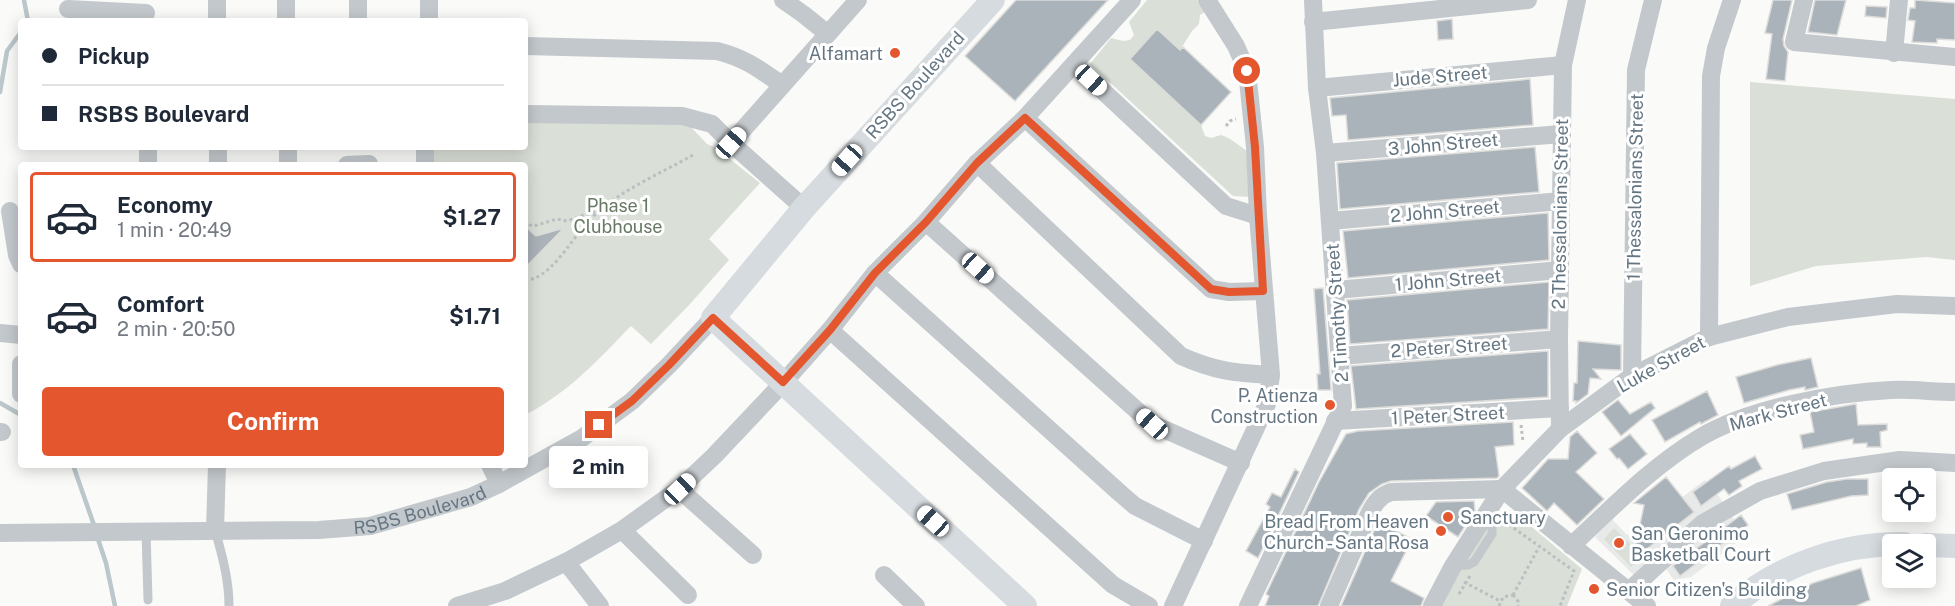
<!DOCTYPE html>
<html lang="en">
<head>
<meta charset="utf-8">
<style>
	:root { --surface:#fff; --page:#f2f2f3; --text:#1f2937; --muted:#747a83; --line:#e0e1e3; --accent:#e4572e }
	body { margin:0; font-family:"Public Sans",sans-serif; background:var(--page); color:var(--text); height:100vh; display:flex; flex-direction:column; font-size:22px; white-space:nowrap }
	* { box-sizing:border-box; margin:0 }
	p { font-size:20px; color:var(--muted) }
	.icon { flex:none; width:33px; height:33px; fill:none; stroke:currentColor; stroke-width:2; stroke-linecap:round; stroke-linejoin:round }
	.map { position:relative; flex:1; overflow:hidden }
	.details { position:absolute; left:18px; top:162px; width:510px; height:306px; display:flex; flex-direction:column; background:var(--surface); border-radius:6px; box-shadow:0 3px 15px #0003 }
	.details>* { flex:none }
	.hud { position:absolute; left:18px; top:18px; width:510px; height:132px; border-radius:6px; box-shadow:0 3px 15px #0003; display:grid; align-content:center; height:132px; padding:0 24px; background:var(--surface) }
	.buttons { position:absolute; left:1882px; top:468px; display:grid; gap:12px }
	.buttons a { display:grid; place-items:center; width:54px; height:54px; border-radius:6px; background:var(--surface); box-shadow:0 3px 15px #0003; font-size:30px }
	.end { position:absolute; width:27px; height:27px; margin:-14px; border:8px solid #e4572e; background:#fff; box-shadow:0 0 0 3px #fff }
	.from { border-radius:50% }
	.bubble { position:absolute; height:42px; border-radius:6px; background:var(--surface); box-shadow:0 3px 15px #0003; font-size:20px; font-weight:700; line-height:42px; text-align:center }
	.car { position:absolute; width:18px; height:36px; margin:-18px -9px; border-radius:8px; box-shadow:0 0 4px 2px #0007; background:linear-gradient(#fff 24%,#345 0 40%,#fff 0 76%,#345 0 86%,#fff 0) }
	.hud b { display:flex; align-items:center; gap:21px; height:57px; font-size:22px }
	.hud b+b { border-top:2px solid var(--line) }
	.hud i { width:15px; height:15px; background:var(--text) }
	ul { padding:10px 0 0; list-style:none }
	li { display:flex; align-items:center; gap:18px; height:90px; margin:0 12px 9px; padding:0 12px; border:3px solid transparent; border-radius:6px }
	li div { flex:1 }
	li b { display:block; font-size:22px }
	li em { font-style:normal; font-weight:700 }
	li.on { border-color:var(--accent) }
	li>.icon { width:54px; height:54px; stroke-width:1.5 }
	.button { display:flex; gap:12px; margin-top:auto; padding:12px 24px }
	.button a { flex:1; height:69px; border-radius:6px; background:var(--accent); color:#fff; font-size:24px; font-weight:700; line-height:69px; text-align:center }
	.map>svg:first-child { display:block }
	.built { fill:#e8e9e9 }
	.green { fill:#dadfd7 }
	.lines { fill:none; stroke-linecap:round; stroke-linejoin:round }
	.stream { stroke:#bbc7cb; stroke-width:4.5 }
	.building { fill:#aab3b9; stroke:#dcdcda; stroke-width:1.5 }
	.path { stroke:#bbbfc2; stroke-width:3; stroke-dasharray:3 3; stroke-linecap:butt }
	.lane { stroke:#c3c8cc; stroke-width:9 }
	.street { stroke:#c3c8cc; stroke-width:18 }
	.secondary { stroke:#d6dbdf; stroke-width:24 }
	.route { stroke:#e4572e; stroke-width:8 }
	.poi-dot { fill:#e4572e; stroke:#fff; stroke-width:2 }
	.labels { text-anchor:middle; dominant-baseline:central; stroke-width:6; stroke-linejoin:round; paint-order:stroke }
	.poi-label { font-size:18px; fill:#657683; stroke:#fff; text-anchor:end }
	.street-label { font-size:18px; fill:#657683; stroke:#fff }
	.park-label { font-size:18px; fill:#687a64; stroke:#fff }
</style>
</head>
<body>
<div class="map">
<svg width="1955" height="606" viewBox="0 0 1955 606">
	<rect width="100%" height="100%" fill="#fafaf8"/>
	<!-- built -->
	<path class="built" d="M 1705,480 L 1718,495 L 1745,536 L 1691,577 L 1674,580 L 1662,563 L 1635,576 L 1595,537 L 1612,519 L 1626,534 L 1631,536 Z"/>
	<!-- green -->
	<path class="green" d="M 1147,0 L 1197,0 L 1205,12 L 1200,15 L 1199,24 L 1192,31 L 1180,50 L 1157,29 L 1130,59 L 1201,125 L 1205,136 L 1211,138 L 1221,135 C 1232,138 1240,147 1250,153 L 1249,197 L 1233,196 L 1090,64 L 1111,38 L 1123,41 L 1130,40 L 1134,35 L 1129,22 Z
		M 1750,82 L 1955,99 L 1955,260 L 1926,257 L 1816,266 L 1750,286 Z
		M 525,118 L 664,122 L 691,127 L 707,144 L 716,148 L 760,183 L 709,239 L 729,260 L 690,304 L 651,344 L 631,326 C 598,360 568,393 525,415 L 525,165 L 431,165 L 432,147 L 525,147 Z
		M 1505,509 L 1515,513 L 1582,569 L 1567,606 L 1441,606 C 1451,587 1488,516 1505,509 Z
		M 1614,528 L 1642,556 L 1631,567 L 1604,539 Z"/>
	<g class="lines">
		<!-- stream -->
		<path class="stream" d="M 24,0 L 28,21
			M 0,92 L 7,51 L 21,32
			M 0,403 L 21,415
			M 73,465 L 95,528
			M 97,536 L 106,563 L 115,606"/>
	</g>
	<!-- building -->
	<path class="building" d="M 1016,0 L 1108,0 L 1015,101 L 965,56 Z
		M 1773,0 L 1792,0 L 1783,39 L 1784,46 L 1788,52 L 1785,81 L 1766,79 L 1772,34 L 1765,33 Z
		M 1815,0 L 1846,0 L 1837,35 L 1808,32 Z
		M 1915,0 L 1955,3 L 1955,40 L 1937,39 L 1937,43 L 1912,42 L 1915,21 L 1908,20 L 1910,8 L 1915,8 Z
		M 1866,6 L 1887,7 L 1886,18 L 1865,16 Z
		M 1452,19 L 1453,39 L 1438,40 L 1437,21 Z
		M 1157,29 L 1180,50 L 1183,47 L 1231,92 L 1201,125 L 1130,59 Z
		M 1530,79 L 1533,125 L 1348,140 L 1346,115 L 1332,116 L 1330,98 Z
		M 1535,147 L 1539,192 L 1340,209 L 1337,163 Z
		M 1548,213 L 1549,260 L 1348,278 L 1343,231 Z
		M 525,226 L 536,236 L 564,228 L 525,268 L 526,250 L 525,248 Z
		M 1549,282 L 1548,329 L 1350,344 L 1347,300 Z
		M 1323,288 L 1331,390 L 1318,390 L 1317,374 L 1320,374 L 1314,289 Z
		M 1578,341 L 1621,345 L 1621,370 L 1593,369 L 1601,379 L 1590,378 L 1588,394 L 1576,403 L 1576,401 L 1573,401 L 1574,383 L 1577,383 Z
		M 1548,351 L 1548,397 L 1356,409 L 1351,366 Z
		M 1811,358 L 1818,387 L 1805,390 L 1805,387 L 1789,390 L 1744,403 L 1736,377 L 1777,365 Z
		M 1707,391 L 1718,415 L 1701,424 L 1700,422 L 1665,442 L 1652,420 Z
		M 1618,400 L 1630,414 L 1651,402 L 1655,408 L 1621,436 L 1602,412 Z
		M 1856,404 L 1858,425 L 1887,424 L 1887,430 L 1880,432 L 1881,447 L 1867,447 L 1867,443 L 1853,444 L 1853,439 L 1803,449 L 1800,435 L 1814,432 L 1810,412 Z
		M 1513,422 L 1514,445 L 1495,447 L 1499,476 L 1497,478 L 1391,481 L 1382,484 L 1369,493 L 1359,509 L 1318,606 L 1265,606 L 1269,596 L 1266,594 L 1319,482 L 1346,434 L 1358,431 Z
		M 1577,431 L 1597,453 L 1576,472 L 1604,499 L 1577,525 L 1554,503 L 1547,511 L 1522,488 L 1548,459 L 1568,459 L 1570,437 Z
		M 1630,434 L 1647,454 L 1628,469 L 1619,458 L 1617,459 L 1609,449 Z
		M 1755,456 L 1762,469 L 1739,481 L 1742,486 L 1729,495 L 1724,489 L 1701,506 L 1693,492 L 1729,466 L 1731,469 Z
		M 1295,469 L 1299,472 L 1258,558 L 1246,551 L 1270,507 L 1266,504 L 1272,493 L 1281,497 Z
		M 1666,477 L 1694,512 L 1643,552 L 1636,544 L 1644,505 L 1634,503 Z
		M 1847,479 L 1868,479 L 1868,495 L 1851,496 L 1792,510 L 1787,494 L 1827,482 Z
		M 1474,501 L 1475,511 L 1458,537 L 1426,516 L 1436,502 Z
		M 1741,515 L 1748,525 L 1715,549 L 1718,553 L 1704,563 L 1701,560 L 1680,576 L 1673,566 Z
		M 1378,522 L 1412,539 L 1391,581 L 1424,598 L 1421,606 L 1341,606 Z
		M 1861,568 L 1870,600 L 1856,606 L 1768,606 L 1813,583 Z"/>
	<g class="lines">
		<!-- path -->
		<path class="path" d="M 1226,126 L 1230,121 L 1236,119
			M 525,220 L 530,225 L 534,226 L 557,219 L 567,221 L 599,210
			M 525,280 C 548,281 571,241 585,225 C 611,194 658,175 693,155
			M 1521,425 L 1523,442
			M 1504,521 L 1574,571 L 1560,606
			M 1464,582 L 1500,601
			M 1459,594 L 1470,576
			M 1513,595 L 1539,547
			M 1513,595 L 1518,601 L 1518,606
			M 1499,606 L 1503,597 L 1513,595"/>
		<!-- lane -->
		<path class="lane" d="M 215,530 C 222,555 229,579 229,606
			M 146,531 L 148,600
			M 1453,566 L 1468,565 L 1474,562 L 1492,534 L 1492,524 L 1488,511"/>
		<!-- street -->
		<g class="street">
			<path d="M 217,0 L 217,21"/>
			<path d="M 286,0 L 286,21"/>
			<path d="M 783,0 L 803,14 L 828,34"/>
			<path d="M 1804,0 L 1794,42 L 1955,57"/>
			<path d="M 68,9 L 146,13"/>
			<path d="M 358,21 L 358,0"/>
			<path d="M 429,21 L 429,0"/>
			<path d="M 1313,22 L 1528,0"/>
			<path d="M 525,46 L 717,51 C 745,58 759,69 782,85"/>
			<path d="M 1894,53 L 1899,0"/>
			<path d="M 1074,64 L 1226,206 L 1258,216"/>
			<path d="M 1317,88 L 1563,65"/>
			<path d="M 525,114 L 682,116 L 712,124 L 731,143 L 804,208"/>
			<path d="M 1025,118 L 1211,289 L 1229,292 L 1263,291"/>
			<path d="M 731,143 L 858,0"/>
			<path d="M 148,147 L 148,165"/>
			<path d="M 218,147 L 218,165"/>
			<path d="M 288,147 L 288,165"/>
			<path d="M 1325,153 L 1562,134"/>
			<path d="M 977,163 L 1181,356 C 1215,371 1234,373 1271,375"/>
			<path d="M 347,165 L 369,164"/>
			<path d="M 425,165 L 425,147"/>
			<path d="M 10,211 L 17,255 L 21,264"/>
			<path d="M 1330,221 L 1561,201"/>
			<path d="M 926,222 L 1152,424 L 1241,463"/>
			<path d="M 875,273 L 1121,494 L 1135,506 L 1204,541"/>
			<path d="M 1336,290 L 1560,270"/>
			<path d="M 830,330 L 1113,585 L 1149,606"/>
			<path d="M 0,333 L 21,335"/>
			<path d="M 1709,337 L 1711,76 L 1716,48 L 1732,0"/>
			<path d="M 1340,356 L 1559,339"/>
			<path d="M 21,364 L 21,394"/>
			<path d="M 1632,376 L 1636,70 L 1653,0"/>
			<path d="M 1335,421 L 1560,408"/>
			<path d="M 1560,429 L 1559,339 L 1563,65 L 1577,0"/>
			<path d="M 0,432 L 2,432"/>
			<path d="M 490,465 L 499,484"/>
			<path d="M 679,489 L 753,555"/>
			<path d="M 1502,489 L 1647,606"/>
			<path d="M 215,530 L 217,465"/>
			<path d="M 622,530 L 688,595"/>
			<path id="s1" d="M 0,533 L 319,530 L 370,526 L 471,497 L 499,484 L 582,438 L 632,401 L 669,365 L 713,318"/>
			<path d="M 1571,546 C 1612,508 1652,466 1701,437 C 1750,408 1834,393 1891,390 C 1912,389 1934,392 1955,392"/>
			<path d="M 566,562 L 600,606"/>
			<path d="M 884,575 L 916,606"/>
			<path d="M 1629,591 L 1703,523 L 1760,491 L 1824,471 L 1900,460 L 1955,463"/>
			<path d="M 457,606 L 505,591 L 566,562 L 622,530 L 679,489 L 714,456 L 783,383 L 830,330 L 875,273 L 926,222 L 977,163 L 1025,118 L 1132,0"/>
			<path d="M 1173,606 L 1267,404 L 1271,375 L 1258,216 L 1255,147 L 1247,71 L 1236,46 L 1207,0"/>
			<path d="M 1248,606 L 1343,406 L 1325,153 L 1317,88 L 1313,0"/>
			<path d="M 1329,606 L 1369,514 C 1375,503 1379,496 1391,492 L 1502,489"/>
			<path d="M 1432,606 L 1453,566 L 1502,489 L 1560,429 L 1632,376 L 1709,337 L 1788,317 L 1897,304 L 1955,306"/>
		</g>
		<!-- secondary -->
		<path class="secondary" d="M 993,0 L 804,208 L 713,318 L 1025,606
			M 1926,545 L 1955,546
			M 1732,606 C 1778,565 1843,543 1904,544"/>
	</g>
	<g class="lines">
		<!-- route -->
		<path class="route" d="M 599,425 L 632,401 L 669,365 L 713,318 L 783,382 L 830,330 L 875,273 L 926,222 L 977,163 L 1025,118 L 1211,289 L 1229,292 L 1263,291 L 1255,147 L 1247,71"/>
	</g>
	<!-- markers -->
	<g class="poi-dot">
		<circle cx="895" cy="53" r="6"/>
		<circle cx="1330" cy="405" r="6"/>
		<circle cx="1448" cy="517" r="6"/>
		<circle cx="1441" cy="531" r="6"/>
		<circle cx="1619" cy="543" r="6"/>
		<circle cx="1594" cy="589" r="6"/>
	</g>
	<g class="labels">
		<!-- poi labels -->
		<g class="poi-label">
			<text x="883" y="53">Alfamart</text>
			<text x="1318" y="395">P. Atienza<tspan x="1318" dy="21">Construction</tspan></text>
			<text x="1460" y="517" text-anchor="start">Sanctuary</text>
			<text x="1429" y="521">Bread From Heaven<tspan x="1429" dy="21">Church - Santa Rosa</tspan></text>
			<text x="1631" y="533" text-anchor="start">San Geronimo<tspan x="1631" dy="21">Basketball Court</tspan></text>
			<text x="1606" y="589" text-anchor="start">Senior Citizen's Building</text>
		</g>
		<!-- street labels -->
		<g class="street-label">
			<text transform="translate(1440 76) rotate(-5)">Jude Street</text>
			<text transform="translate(915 85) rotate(-48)">RSBS Boulevard</text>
			<text transform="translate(1443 144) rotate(-5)">3 John Street</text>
			<text transform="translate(1635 187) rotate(-89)">1 Thessalonians Street</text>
			<text transform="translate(1445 211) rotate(-5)">2 John Street</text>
			<text transform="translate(1560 214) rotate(-89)">2 Thessalonians Street</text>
			<text transform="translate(1448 280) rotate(-5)">1 John Street</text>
			<text transform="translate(1337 313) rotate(-94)">2 Timothy Street</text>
			<text transform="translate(1449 347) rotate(-4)">2 Peter Street</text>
			<text transform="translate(1661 364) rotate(-29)">Luke Street</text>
			<text transform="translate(1778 412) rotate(-15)">Mark Street</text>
			<text transform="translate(1448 415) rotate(-3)">1 Peter Street</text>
			<text stroke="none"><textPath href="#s1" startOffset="422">RSBS Boulevard</textPath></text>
		</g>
		<!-- park labels -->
		<g class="park-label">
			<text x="618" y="205">Phase 1<tspan x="618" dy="21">Clubhouse</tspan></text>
		</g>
	</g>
</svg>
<div class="buttons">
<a><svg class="icon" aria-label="locate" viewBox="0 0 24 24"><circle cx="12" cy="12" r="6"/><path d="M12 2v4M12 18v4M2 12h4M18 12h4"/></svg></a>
<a><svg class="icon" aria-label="layers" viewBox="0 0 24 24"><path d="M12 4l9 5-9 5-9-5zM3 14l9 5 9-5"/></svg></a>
</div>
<i class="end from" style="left:1247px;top:71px"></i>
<i class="end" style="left:599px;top:425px"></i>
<div class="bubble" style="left:549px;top:446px;width:99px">2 min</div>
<i class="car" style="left:1091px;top:80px;rotate:133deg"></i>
<i class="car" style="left:731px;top:143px;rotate:42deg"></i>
<i class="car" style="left:847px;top:160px;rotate:222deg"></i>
<i class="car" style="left:978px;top:268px;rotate:132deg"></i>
<i class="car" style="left:1152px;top:424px;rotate:312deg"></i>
<i class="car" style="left:680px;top:489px;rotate:46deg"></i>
<i class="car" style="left:933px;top:521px;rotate:312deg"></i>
<div class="hud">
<b><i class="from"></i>Pickup</b>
<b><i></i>RSBS Boulevard</b>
</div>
<section class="details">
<ul>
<li class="on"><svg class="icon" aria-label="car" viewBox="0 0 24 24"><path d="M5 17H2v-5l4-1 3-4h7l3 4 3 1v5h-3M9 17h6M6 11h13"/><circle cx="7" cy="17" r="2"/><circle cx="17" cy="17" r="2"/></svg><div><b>Economy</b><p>1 min · 20:49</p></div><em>$1.27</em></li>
<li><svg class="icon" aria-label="car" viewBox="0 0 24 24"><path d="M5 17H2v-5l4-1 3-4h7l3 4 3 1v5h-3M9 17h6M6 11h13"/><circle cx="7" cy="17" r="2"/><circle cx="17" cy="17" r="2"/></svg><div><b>Comfort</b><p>2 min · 20:50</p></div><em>$1.71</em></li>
</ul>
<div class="button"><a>Confirm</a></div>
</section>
</div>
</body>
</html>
